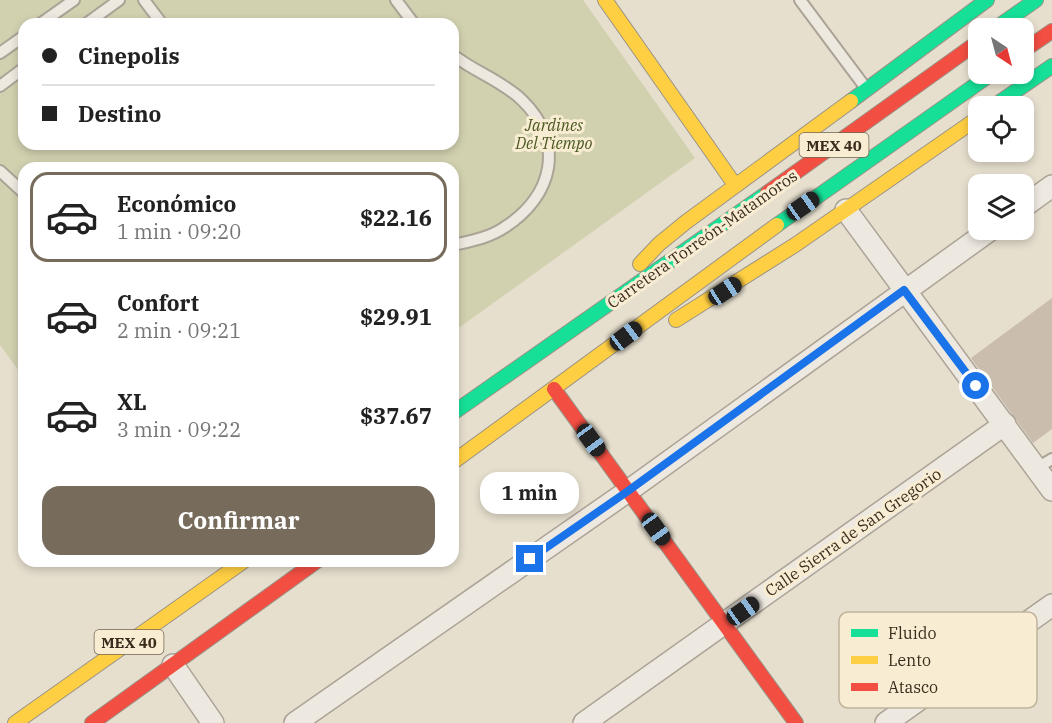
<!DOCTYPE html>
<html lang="es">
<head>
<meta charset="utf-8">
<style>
	:root { --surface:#fff; --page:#f6f6f6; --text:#222; --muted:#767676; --line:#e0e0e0; --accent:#776b5b }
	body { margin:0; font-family:"IBM Plex Serif",serif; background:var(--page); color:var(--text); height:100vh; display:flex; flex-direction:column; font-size:22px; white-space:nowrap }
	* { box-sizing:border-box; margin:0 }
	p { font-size:20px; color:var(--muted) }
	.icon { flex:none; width:33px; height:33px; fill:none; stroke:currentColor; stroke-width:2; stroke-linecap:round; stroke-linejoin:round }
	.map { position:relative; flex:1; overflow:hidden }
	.sheet { position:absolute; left:18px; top:162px; width:441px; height:405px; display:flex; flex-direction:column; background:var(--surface); border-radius:18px; box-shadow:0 3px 9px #0003 }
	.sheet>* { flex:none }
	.top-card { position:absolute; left:18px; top:18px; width:441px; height:132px; border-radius:18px; box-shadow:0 3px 9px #0003; display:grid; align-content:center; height:132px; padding:0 24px; background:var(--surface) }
	.needle { width:39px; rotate:144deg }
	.controls { position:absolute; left:968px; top:18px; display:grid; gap:12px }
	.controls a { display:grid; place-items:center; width:66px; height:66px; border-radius:12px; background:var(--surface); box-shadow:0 3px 9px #0003; font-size:30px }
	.end { position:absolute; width:27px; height:27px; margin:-14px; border:8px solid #1a73e8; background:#fff; box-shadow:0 0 0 3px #fff }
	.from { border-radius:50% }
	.bubble { position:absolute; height:42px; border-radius:18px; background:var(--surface); box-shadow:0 3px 9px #0003; font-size:20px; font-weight:700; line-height:42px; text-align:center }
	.car { position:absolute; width:18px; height:36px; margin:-18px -9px; border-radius:8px; box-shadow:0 0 4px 2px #0007; background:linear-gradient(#222 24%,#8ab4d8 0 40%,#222 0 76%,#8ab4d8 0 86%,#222 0) }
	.top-card b { display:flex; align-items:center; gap:21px; height:57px; font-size:22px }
	.top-card b+b { border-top:2px solid var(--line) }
	.top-card i { width:15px; height:15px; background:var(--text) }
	ul { padding:10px 0 0; list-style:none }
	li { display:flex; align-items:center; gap:18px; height:90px; margin:0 12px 9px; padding:0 12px; border:3px solid transparent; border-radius:18px }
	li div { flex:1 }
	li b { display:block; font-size:22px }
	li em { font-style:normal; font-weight:700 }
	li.on { border-color:var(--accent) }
	li>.icon { width:54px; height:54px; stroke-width:1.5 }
	.action { display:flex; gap:12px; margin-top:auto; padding:12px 24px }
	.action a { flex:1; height:69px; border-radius:18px; background:var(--accent); color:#fff; font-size:24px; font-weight:700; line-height:69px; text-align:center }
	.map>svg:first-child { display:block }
	.cemetery { fill:#d1d0af; fill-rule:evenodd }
	.building { fill:#cabdae }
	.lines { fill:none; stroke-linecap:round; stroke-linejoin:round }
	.lane-casing { stroke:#aba396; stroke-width:14 }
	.street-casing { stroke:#aba396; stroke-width:24 }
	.fast-casing { stroke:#9b9386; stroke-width:16 }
	.slow-casing { stroke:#9b9386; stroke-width:16 }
	.jam-casing { stroke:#9b9386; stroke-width:16 }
	.lane { stroke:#eee9e0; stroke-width:10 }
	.street { stroke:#eee9e0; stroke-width:21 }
	.fast { stroke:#16e098; stroke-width:14 }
	.slow { stroke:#ffcf43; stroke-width:14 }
	.jam { stroke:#f24e42; stroke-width:14 }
	.route { stroke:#1a73e8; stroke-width:8 }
	.labels { text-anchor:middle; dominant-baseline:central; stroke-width:6; stroke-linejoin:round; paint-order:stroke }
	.shield { fill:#f8edd3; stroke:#746654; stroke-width:1.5 }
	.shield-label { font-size:15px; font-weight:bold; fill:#3b2c1d }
	.park-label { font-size:16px; font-style:italic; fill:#4c5923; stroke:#f8edd3 }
	.street-label { font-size:16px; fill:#3b2c1d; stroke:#f8edd3 }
	.key { fill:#f8edd3; stroke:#bfb39c; stroke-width:1.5 }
	.key-label { font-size:16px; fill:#3b2c1d }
</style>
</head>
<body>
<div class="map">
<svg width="1052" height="723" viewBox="0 0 1052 723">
	<rect width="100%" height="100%" fill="#e6dfce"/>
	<!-- cemetery -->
	<path class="cemetery" d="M 0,0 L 583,0 L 695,158 L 453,332 L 453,168 L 24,168 L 24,378 L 0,345 ZM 24,24 L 453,24 L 453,144 L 24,144 Z"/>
	<!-- building -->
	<path class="building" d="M 1052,298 L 1052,429 L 1033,443 L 971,358 Z"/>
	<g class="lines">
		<defs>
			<path id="lane" d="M 144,0 L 162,24
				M 396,0 L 414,24
				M 800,0 L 865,87
				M 40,24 L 74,0
				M 86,24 L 119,0
				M 0,53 L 24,36
				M 453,55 C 475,72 502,81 522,100 C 566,143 553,196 505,227 C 489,238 471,241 453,245
				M 0,86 L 24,68
				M 0,171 L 24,193
				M 1037,468 L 1052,459"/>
			<path id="street" d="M 1023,207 L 1052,186
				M 846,210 L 1052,490
				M 173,665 L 213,723
				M 295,723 L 628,491 L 990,230
				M 584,723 L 1005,424
				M 886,723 L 1052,605"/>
			<path id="fast" d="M 996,28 L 1036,0
				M 851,101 L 987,0
				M 994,106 L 1052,66
				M 777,225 L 991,74
				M 453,413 L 767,193"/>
			<path id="slow" d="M 605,0 L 735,185
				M 640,264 L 659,244 L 686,222 L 851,101
				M 676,320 L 795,245 L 978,118
				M 453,462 L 777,225
				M 15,723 L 244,561"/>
			<path id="jam" d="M 1023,51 L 1052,31
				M 767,193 L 978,42
				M 554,389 L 796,723
				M 92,723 L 317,561"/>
		</defs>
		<!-- lane casing -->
		<use href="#lane" class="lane-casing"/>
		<!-- street casing -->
		<use href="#street" class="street-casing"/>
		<!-- fast casing -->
		<use href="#fast" class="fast-casing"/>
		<!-- slow casing -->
		<use href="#slow" class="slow-casing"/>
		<!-- jam casing -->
		<use href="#jam" class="jam-casing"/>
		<!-- lane -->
		<use href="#lane" class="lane"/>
		<!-- street -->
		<use href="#street" class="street"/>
		<!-- fast -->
		<use href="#fast" class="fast"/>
		<!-- slow -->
		<use href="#slow" class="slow"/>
		<!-- jam -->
		<use href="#jam" class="jam"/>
	</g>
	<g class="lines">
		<!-- route -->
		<path class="route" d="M 530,559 L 628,491 L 904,290 L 976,386"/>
	</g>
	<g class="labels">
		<!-- shield labels -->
		<g class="shield">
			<rect x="799.5" y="133" width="69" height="24" rx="4.5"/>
			<rect x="94.5" y="630" width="69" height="24" rx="4.5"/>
		</g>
		<g class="shield-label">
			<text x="834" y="145">MEX 40</text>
			<text x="129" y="642">MEX 40</text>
		</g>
		<!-- park labels -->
		<g class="park-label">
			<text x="554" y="125">Jardines<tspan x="554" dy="18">Del Tiempo</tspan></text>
		</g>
		<!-- street labels -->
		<g class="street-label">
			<text transform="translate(702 239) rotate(-35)">Carretera Torreón-Matamoros</text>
			<text transform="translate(853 532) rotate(-35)">Calle Sierra de San Gregorio</text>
		</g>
	</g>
	<!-- legend -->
	<rect x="839" y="612" width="198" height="96" rx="9" class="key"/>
	<rect x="851" y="629" width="27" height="8" fill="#16e098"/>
	<rect x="851" y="656" width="27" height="8" fill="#ffcf43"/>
	<rect x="851" y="683" width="27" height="8" fill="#f24e42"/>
	<g class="key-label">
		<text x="888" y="639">Fluido</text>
		<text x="888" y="666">Lento</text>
		<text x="888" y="693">Atasco</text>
	</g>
</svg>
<div class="controls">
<a><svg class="needle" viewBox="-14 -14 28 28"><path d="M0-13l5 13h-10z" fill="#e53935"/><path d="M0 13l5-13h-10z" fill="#767676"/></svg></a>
<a><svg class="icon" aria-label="locate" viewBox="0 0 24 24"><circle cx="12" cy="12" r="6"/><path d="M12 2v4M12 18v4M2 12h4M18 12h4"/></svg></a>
<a><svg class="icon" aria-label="layers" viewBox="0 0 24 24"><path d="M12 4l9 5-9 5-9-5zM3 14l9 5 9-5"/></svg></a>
</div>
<i class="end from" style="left:976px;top:386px"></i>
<i class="end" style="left:530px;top:559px"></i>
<div class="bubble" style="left:480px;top:472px;width:99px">1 min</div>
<i class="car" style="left:803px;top:206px;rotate:55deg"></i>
<i class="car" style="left:725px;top:291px;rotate:57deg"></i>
<i class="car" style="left:626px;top:336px;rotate:53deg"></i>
<i class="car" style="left:591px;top:440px;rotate:144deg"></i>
<i class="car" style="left:656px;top:529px;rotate:144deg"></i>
<i class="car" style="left:743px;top:611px;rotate:55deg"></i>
<div class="top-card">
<b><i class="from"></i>Cinepolis</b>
<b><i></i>Destino</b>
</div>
<section class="sheet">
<ul>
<li class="on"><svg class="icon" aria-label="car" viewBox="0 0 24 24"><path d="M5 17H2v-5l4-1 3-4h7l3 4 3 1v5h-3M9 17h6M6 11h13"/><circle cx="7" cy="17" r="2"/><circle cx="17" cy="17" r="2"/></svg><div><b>Económico</b><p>1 min · 09:20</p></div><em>$22.16</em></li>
<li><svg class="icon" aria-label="car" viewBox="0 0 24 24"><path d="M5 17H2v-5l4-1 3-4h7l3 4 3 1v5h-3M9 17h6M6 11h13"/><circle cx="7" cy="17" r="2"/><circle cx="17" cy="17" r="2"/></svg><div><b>Confort</b><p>2 min · 09:21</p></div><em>$29.91</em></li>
<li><svg class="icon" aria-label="car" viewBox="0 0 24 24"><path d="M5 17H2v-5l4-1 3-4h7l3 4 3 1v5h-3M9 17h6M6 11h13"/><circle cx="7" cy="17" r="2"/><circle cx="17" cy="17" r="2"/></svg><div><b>XL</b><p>3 min · 09:22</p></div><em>$37.67</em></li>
</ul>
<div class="action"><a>Confirmar</a></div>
</section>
</div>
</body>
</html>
